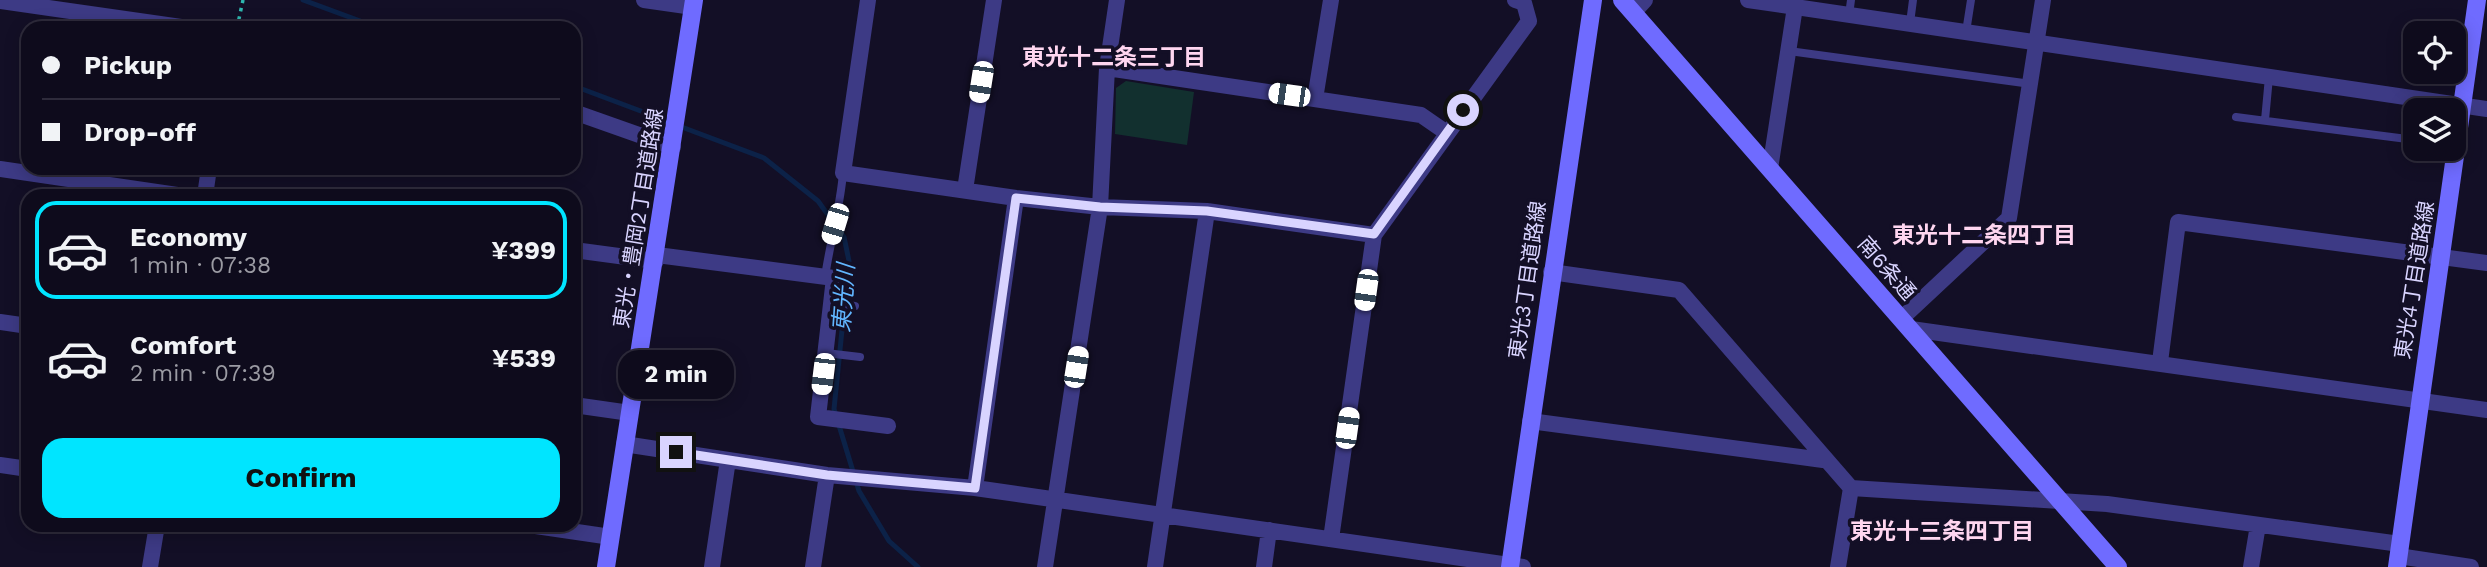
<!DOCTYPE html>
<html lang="en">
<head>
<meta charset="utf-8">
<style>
	:root { --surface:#0e0b1c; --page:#171425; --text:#f1f3f6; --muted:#9b9ba3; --line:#2e2b3b; --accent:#00e5ff }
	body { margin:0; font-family:"Work Sans","Noto Sans JP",sans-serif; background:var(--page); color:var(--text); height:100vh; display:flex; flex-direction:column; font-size:26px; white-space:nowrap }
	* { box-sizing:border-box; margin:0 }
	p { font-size:23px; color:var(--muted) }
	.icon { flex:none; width:38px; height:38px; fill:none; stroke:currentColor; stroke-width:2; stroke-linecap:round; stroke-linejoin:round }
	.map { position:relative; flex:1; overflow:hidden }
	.sheet { position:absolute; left:21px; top:189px; width:560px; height:343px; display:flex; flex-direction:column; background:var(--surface); border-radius:21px; box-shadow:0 4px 18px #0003,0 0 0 2px var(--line) }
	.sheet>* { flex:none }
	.banner { position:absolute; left:21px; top:21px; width:560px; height:154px; border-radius:21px; box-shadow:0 4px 18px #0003,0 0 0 2px var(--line); display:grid; align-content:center; height:154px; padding:0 21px; background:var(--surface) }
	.tools { position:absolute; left:2403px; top:21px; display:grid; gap:14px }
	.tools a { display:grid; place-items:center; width:63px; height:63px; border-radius:14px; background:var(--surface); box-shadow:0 4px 18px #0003,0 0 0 2px var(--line); font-size:35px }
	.end { position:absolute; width:32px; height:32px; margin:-16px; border:9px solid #d9d4ff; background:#111; box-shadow:0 0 0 4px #111 }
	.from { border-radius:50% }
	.bubble { position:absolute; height:49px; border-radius:21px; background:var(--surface); box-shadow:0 4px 18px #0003,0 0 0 2px var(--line); font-size:23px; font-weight:700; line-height:49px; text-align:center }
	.car { position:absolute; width:21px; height:42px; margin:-21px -10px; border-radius:9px; box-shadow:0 0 5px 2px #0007; background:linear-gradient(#fff 24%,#345 0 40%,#fff 0 76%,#345 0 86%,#fff 0) }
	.banner b { display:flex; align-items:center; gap:24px; height:66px; font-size:26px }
	.banner b+b { border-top:2px solid var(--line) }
	.banner i { width:18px; height:18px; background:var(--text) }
	ul { padding:12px 0 0; list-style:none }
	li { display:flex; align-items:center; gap:21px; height:98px; margin:0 14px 10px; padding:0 7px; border:4px solid transparent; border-radius:21px }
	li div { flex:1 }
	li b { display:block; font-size:26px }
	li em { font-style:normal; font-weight:700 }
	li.on { border-color:var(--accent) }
	li>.icon { width:63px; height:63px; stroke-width:1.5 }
	.cta { display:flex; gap:14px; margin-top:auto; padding:14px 21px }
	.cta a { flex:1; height:80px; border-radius:21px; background:var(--accent); color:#111; font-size:28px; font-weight:700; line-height:80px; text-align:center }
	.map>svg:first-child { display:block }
	.green { fill:#12302f }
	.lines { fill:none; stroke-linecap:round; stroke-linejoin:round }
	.stream { stroke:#0c2248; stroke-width:5 }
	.path { stroke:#2fb8b0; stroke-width:3.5; stroke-dasharray:3.5 5; stroke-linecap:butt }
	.lane { stroke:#3d3a85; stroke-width:8 }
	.street { stroke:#3d3a85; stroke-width:16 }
	.secondary { stroke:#6f6bff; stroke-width:18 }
	.route { stroke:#d9d4ff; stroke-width:9 }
	.labels { text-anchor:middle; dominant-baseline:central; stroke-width:7; stroke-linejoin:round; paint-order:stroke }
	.street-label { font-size:21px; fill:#d9d4ff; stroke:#130f26 }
	.neighbourhood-label { font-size:23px; font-weight:bold; fill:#ffd6f0; stroke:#130f26 }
	.water-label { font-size:23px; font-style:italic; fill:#62b6ff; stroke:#130f26 }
</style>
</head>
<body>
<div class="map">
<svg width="2487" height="567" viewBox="0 0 2487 567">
	<rect width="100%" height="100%" fill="#130f26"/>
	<!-- green -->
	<path class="green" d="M 1126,81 L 1194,92 L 1187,145 L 1115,134 L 1116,88 Z"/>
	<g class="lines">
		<!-- stream -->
		<path class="stream" d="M 303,0 L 371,25 L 389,28
			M 574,86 L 670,122
			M 679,126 L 764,158 L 818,201 L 844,237 L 849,261 L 834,409 L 859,491 L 889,541 L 918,567"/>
		<!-- path -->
		<path class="path" d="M 237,28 L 243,0"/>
		<!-- lane -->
		<path class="lane" d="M 1849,15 L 1851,0
			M 1910,23 L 1913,0
			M 1966,32 L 1971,0
			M 1789,51 L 2031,84
			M 2236,117 L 2415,140
			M 2265,120 L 2269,77
			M 825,277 C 830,242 840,209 843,173
			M 832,303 L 855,306
			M 826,353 L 860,357"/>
		<!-- street -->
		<path class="street" d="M 644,0 L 693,7
			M 868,0 L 843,173 L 1016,198 L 1100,207 L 1207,211 L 1374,235
			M 1748,0 L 2487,109
			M 0,1 L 188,28
			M 1634,12 L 1645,0
			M 1107,68 L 1421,115 L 1447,133
			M 1315,99 L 1331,0
			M 574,112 L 673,147
			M 0,169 L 184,196
			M 1770,169 L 1795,7
			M 965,190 L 994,0
			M 205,196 L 209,168
			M 574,250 L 656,261
			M 657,255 L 834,278 L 818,417 L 888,426
			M 1551,272 L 1679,290 L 1851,488 L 2107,504 L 2400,544
			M 1901,319 L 2009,218 L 2043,0
			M 0,322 L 28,326
			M 1911,329 L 2487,410
			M 2160,362 L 2178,222 L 2487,263
			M 574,405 L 630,413
			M 1530,421 L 1823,460
			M 624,444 L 827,475 L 975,488 L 1523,567
			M 0,465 L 28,469
			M 975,488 L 1016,198
			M 529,525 L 611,537
			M 1331,539 L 1374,235 L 1529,21 L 1524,3 L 1515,0
			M 2398,556 L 2471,567
			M 150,567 L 157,525
			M 712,567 L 728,460
			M 813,567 L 827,475
			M 1045,567 L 1100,207 L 1107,68 L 1117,0
			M 1155,567 L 1207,211
			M 1264,567 L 1269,530
			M 1838,567 L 1851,488
			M 2251,567 L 2258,525"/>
		<!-- secondary -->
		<path class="secondary" d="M 1622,0 L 2118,567
			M 606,567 L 694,0
			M 1510,567 L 1593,0
			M 2397,567 L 2477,0"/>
	</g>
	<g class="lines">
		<!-- route -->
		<path class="route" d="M 676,452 L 827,475 L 975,488 L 1016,198 L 1100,207 L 1207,211 L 1374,234 L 1463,110"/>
	</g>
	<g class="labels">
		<!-- street labels -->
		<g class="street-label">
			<text transform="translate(638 218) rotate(-81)">東光・豊岡2丁目道路線</text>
			<text transform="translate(1887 268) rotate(49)">南6条通</text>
			<text transform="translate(1527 280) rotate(-82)">東光3丁目道路線</text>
			<text transform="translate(2414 280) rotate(-81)">東光4丁目道路線</text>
		</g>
		<!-- neighbourhood labels -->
		<g class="neighbourhood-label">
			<text x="1114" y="57">東光十二条三丁目</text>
			<text x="1984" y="235">東光十二条四丁目</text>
			<text x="1942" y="531">東光十三条四丁目</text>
		</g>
		<!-- water labels -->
		<g class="water-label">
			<text transform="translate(844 298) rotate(-86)">東光川</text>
		</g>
	</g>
</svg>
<div class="tools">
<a><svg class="icon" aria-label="locate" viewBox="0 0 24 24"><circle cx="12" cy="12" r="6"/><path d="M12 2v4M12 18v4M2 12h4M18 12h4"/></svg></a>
<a><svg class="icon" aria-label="layers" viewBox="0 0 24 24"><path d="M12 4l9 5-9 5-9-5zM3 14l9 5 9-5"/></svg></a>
</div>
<i class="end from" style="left:1463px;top:110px"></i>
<i class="end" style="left:676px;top:452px"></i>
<div class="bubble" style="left:618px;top:350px;width:116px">2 min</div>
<i class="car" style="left:981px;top:82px;rotate:189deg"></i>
<i class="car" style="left:1289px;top:95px;rotate:278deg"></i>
<i class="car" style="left:835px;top:224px;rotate:197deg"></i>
<i class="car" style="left:1366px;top:290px;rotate:188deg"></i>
<i class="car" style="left:1076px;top:367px;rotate:9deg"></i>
<i class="car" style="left:823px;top:374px;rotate:187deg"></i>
<i class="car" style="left:1347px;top:428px;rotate:8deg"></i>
<div class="banner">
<b><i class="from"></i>Pickup</b>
<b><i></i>Drop-off</b>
</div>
<section class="sheet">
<ul>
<li class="on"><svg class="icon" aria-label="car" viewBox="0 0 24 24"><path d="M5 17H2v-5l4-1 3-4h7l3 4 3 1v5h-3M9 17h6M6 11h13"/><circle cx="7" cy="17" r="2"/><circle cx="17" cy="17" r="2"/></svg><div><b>Economy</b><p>1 min · 07:38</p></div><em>¥399</em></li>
<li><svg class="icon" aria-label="car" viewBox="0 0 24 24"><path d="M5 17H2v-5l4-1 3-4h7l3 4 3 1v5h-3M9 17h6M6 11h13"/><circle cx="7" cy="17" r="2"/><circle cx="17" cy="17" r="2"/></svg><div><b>Comfort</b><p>2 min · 07:39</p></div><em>¥539</em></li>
</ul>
<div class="cta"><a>Confirm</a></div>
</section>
</div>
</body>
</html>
